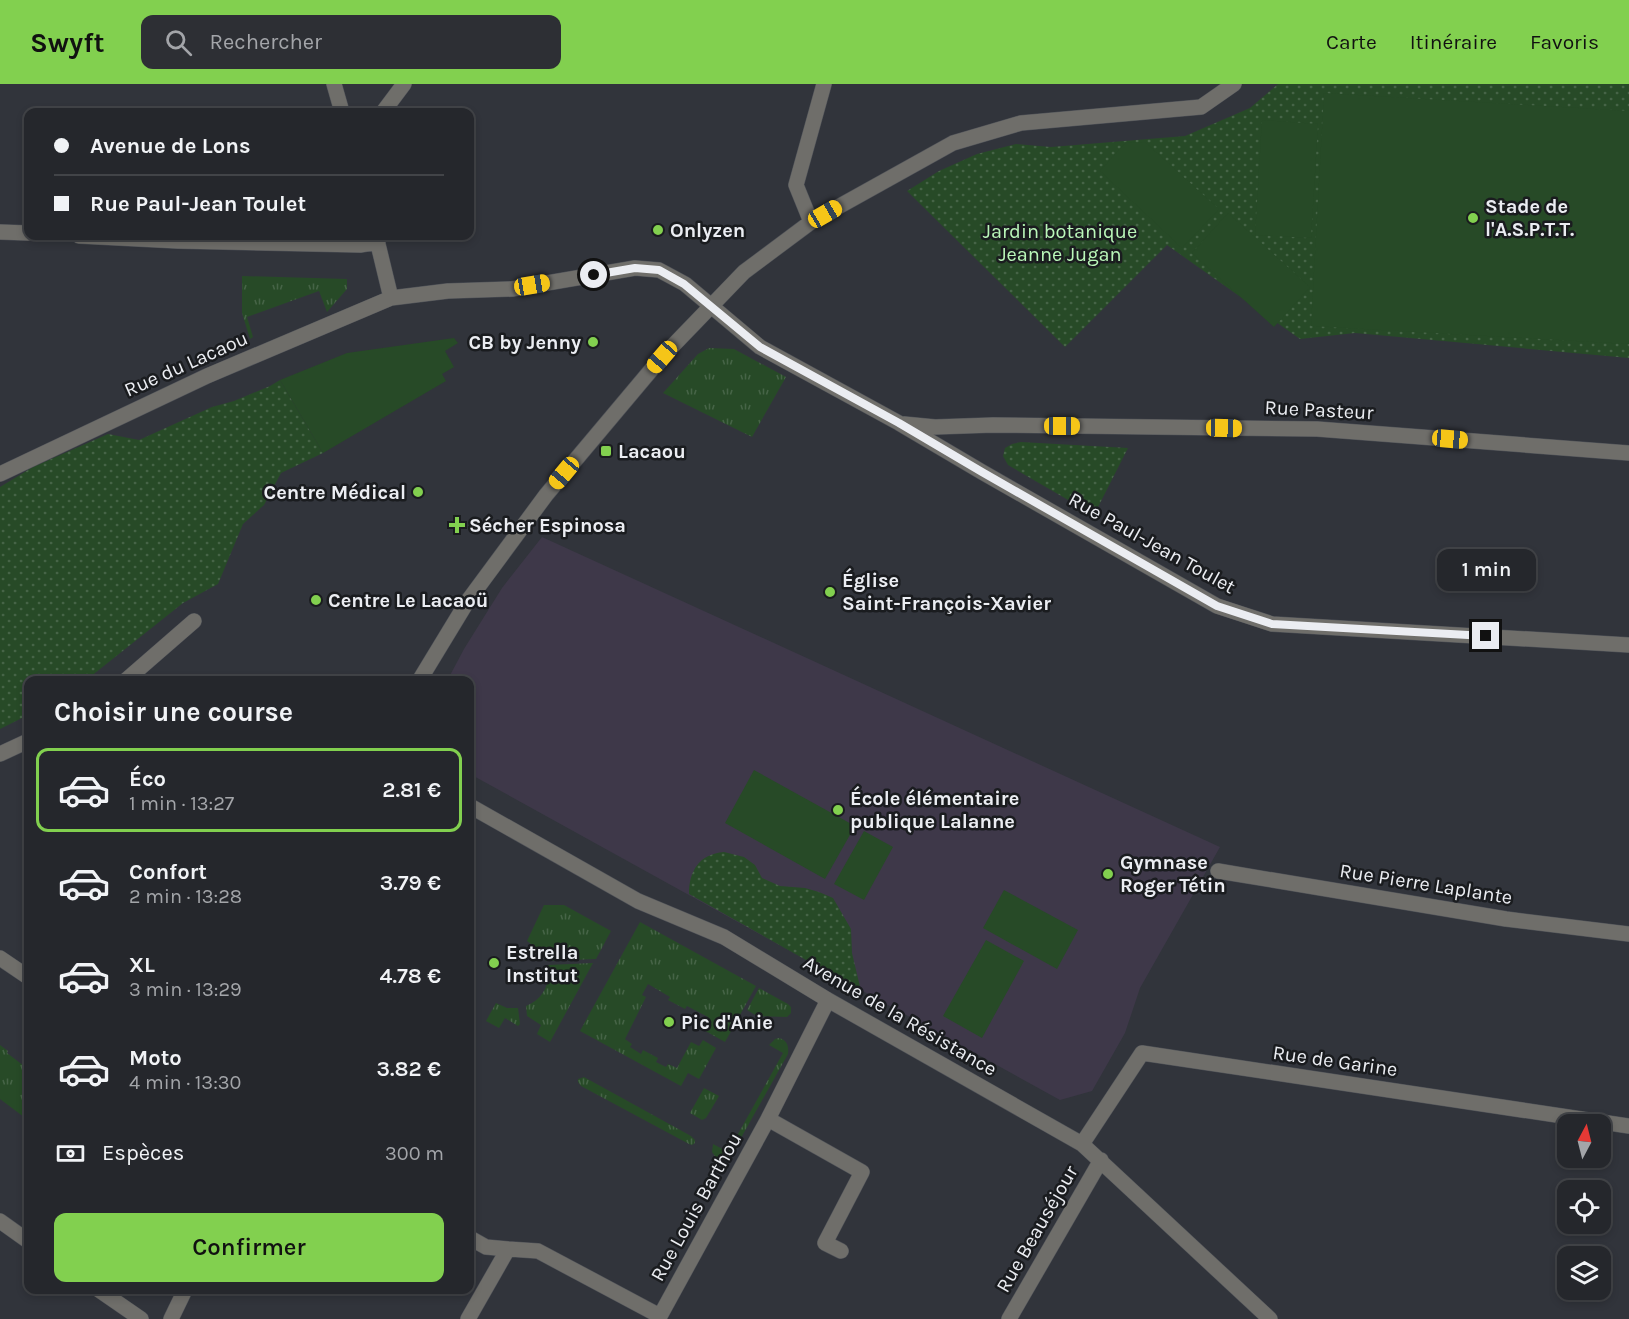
<!DOCTYPE html>
<html lang="fr">
<head>
<meta charset="utf-8">
<style>
	:root { --surface:#25272c; --page:#2d2f34; --text:#f1f3f6; --muted:#a3a5a9; --line:#424448; --accent:#82d04f }
	body { margin:0; font-family:Karla,sans-serif; background:var(--page); color:var(--text); height:100vh; display:flex; flex-direction:column; font-size:22px; white-space:nowrap }
	* { box-sizing:border-box; margin:0 }
	p { font-size:20px; color:var(--muted) }
	.icon { flex:none; width:33px; height:33px; fill:none; stroke:currentColor; stroke-width:2; stroke-linecap:round; stroke-linejoin:round }
	.map { position:relative; flex:1; overflow:hidden }
	.sheet { position:absolute; left:24px; top:592px; width:450px; height:618px; display:flex; flex-direction:column; background:var(--surface); border-radius:12px; box-shadow:0 3px 9px #0003,0 0 0 2px var(--line) }
	.sheet>* { flex:none }
	.top-card { position:absolute; left:24px; top:24px; width:450px; height:132px; border-radius:12px; box-shadow:0 3px 9px #0003,0 0 0 2px var(--line); display:grid; align-content:center; height:132px; padding:0 30px; background:var(--surface) }
	.needle { width:39px; rotate:7deg }
	.tools { position:absolute; left:1557px; top:1030px; display:grid; gap:12px }
	.tools a { display:grid; place-items:center; width:54px; height:54px; border-radius:12px; background:var(--surface); box-shadow:0 3px 9px #0003,0 0 0 2px var(--line); font-size:30px }
	.end { position:absolute; width:27px; height:27px; margin:-14px; border:8px solid #ebedf2; background:#111; box-shadow:0 0 0 3px #111 }
	.from { border-radius:50% }
	.bubble { position:absolute; height:42px; border-radius:12px; background:var(--surface); box-shadow:0 3px 9px #0003,0 0 0 2px var(--line); font-size:20px; font-weight:600; line-height:42px; text-align:center }
	.car { position:absolute; width:18px; height:36px; margin:-18px -9px; border-radius:8px; box-shadow:0 0 4px 2px #0007; background:linear-gradient(#f5c518 24%,#345 0 40%,#f5c518 0 76%,#345 0 86%,#f5c518 0) }
	.top-card b { display:flex; align-items:center; gap:21px; height:57px; font-size:22px }
	.top-card b+b { border-top:2px solid var(--line) }
	.top-card i { width:15px; height:15px; background:var(--text) }
	ul { padding:0; list-style:none }
	li { display:flex; align-items:center; gap:18px; height:84px; margin:0 12px 9px; padding:0 18px; border:3px solid transparent; border-radius:12px }
	li div { flex:1 }
	li b { display:block; font-size:22px }
	li em { font-style:normal; font-weight:600 }
	li.selected { border-color:var(--accent) }
	li>.icon { width:54px; height:54px; stroke-width:1.5 }
	h2 { padding:0 30px; font-size:27px; line-height:72px }
	.pay { display:flex; align-items:center; gap:15px; height:66px; padding:0 30px; font-size:22px }
	.pay p { margin-inline-start:auto }
	.action { display:flex; gap:12px; margin-top:auto; padding:12px 30px }
	.action a { flex:1; height:69px; border-radius:12px; background:var(--accent); color:#111; font-size:24px; font-weight:600; line-height:69px; text-align:center }
	header { display:flex; align-items:center; gap:36px; box-sizing:border-box; height:84px; padding:0 30px; background:var(--accent); color:#111 }
	header strong { font-size:28px }
	nav { display:flex; gap:33px; margin-inline-start:auto; font-size:21px }
	.search { width:420px; height:54px; background:var(--page); display:flex; align-items:center; gap:15px; box-sizing:border-box; padding:0 21px; border-radius:12px; color:var(--muted); font-size:22px }
	.map>svg:first-child { display:block }
	.education { fill:#3e3849 }
	.grass { fill:url(#grass-tufts) }
	.park { fill:url(#park-dots) }
	.garden { fill:#274a27 }
	.lines { fill:none; stroke-linecap:round; stroke-linejoin:round }
	.minor-casing { stroke:#4f5258; stroke-width:16 }
	.minor { stroke:#6f6e6a; stroke-width:15 }
	.route { stroke:#ebedf2; stroke-width:8 }
	.poi-dot { fill:#82d04f; stroke:#1a1c1f; stroke-width:2 }
	.labels { text-anchor:middle; dominant-baseline:central; stroke-width:5; stroke-linejoin:round; paint-order:stroke }
	.poi-label { font-size:20px; font-weight:bold; fill:#ebedf2; stroke:#1a1c1f; text-anchor:start }
	.park-label { font-size:20px; fill:#baf7b9; stroke:#1a1c1f }
	.street-label { font-size:20px; fill:#ebedf2; stroke:#1a1c1f }
</style>
</head>
<body>
<header>
<strong>Swyft</strong>
<div class="search"><svg class="icon" aria-label="search" viewBox="0 0 24 24"><circle cx="10" cy="10" r="6"/><path d="M15 15l6 6"/></svg>Rechercher</div>
<nav><a>Carte</a><a>Itinéraire</a><a>Favoris</a></nav>
</header>
<div class="map">
<svg width="1629" height="1235" viewBox="0 0 1629 1235">
	<defs>
		<pattern id="grass-tufts" width="24" height="20" patternUnits="userSpaceOnUse" patternTransform="scale(1.5)"><rect width="24" height="20" fill="#274a27"/><path d="M3 7l-1-3M5 7V3M7 7l1-3M15 17l-1-3M17 17v-4M19 17l1-3" fill="none" stroke="#466447"/></pattern>
		<pattern id="park-dots" width="8" height="8" patternUnits="userSpaceOnUse" patternTransform="scale(1.5)"><rect width="8" height="8" fill="#274a27"/><path d="M2 2h.1M6 6h.1" fill="none" stroke="#466447" stroke-width="1.8" stroke-linecap="round"/></pattern>
	</defs>
	<rect width="100%" height="100%" fill="#31343b"/>
	<!-- education -->
	<path class="education" d="M 542,453 L 1220,763 L 1140,904 L 1125,949 L 1092,1007 L 1060,1016 L 470,690 L 470,597 L 447,597 L 464,565 L 502,504 Z"/>
	<!-- grass -->
	<path class="grass" d="M 242,192 L 347,195 L 347,205 L 327,228 L 319,207 L 247,233 L 253,253 L 250,255 L 242,229 Z
		M 709,264 L 734,265 L 786,293 L 752,353 L 663,309 L 698,270 Z
		M 544,821 L 564,821 L 611,847 L 596,875 L 546,877 L 539,866 L 527,857 Z
		M 640,838 L 756,902 L 725,958 L 702,945 L 708,933 L 687,922 L 685,925 L 668,916 L 670,913 L 648,900 L 642,911 L 646,913 L 625,955 L 632,960 L 630,963 L 641,970 L 643,966 L 658,974 L 656,978 L 666,983 L 668,980 L 677,984 L 691,958 L 699,962 L 703,956 L 716,964 L 699,995 L 688,989 L 681,1002 L 580,947 Z
		M 593,879 L 550,958 L 537,950 L 541,941 L 527,932 L 526,922 C 543,916 551,899 548,881 Z
		M 759,904 L 788,920 L 791,923 L 791,929 L 787,933 L 757,932 L 747,926 Z
		M 496,919 L 507,924 L 518,924 L 520,940 L 518,942 L 505,934 L 499,944 L 486,937 Z
		M 779,954 C 787,956 789,962 788,970 L 732,1070 L 725,1075 L 717,1075 L 712,1068 L 713,1060 L 728,1068 L 783,969 L 769,961 L 775,955 Z
		M 0,961 L 8,967 L 7,969 L 28,985 L 28,1036 L 0,1015 Z
		M 584,993 L 691,1052 L 695,1056 L 695,1059 L 692,1061 L 689,1060 L 581,1002 L 578,998 L 578,995 Z
		M 704,1004 L 719,1012 L 706,1034 L 702,1036 L 690,1029 Z"/>
	<!-- park -->
	<path class="park" d="M 1278,0 L 1629,0 L 1629,274 L 1355,249 L 1300,255 L 1167,161 L 1065,263 L 907,107 L 939,87 L 977,70 L 1016,60 L 1051,63 L 1185,52 L 1250,24 Z
		M 280,296 L 323,369 L 281,389 L 264,421 L 243,440 L 218,500 L 183,519 L 85,597 L 28,597 L 28,631 L 0,645 L 0,403 L 33,383 L 108,350 L 139,356 L 212,323 L 234,317 L 270,302 Z
		M 1021,358 L 1128,364 L 1094,431 L 1008,381 L 1003,372 L 1005,364 L 1012,360 Z
		M 724,768 L 744,773 L 755,781 L 762,794 L 780,802 L 805,804 L 819,808 L 833,814 L 851,845 L 852,869 L 861,907 L 689,810 C 689,787 699,770 724,768 Z"/>
	<!-- garden -->
	<path class="garden" d="M 1324,9 L 1629,27 L 1629,260 L 1311,242 Z
		M 1262,36 L 1318,40 L 1311,154 L 1255,151 Z
		M 1126,58 L 1146,59 L 1219,125 L 1182,164 L 1100,87 Z
		M 1228,129 L 1310,203 L 1274,243 L 1192,169 Z
		M 454,254 L 458,259 L 445,267 L 454,283 L 442,290 L 446,297 L 323,369 L 280,296 L 347,269 Z
		M 754,686 L 855,742 L 825,795 L 725,739 Z
		M 864,747 L 893,763 L 864,816 L 834,800 Z
		M 1004,806 L 1078,846 L 1057,885 L 983,844 Z
		M 986,856 L 1024,877 L 982,954 L 943,932 Z"/>
	<g class="lines">
		<defs>
			<path id="minor" d="M 334,0 L 342,28
				M 383,28 L 404,0
				M 811,138 L 796,101 L 824,0
				M 0,148 L 28,149
				M 79,152 L 178,157 L 360,161 L 378,158
				M 376,152 L 391,214
				M 904,340 L 935,343 L 993,341 L 1317,345 L 1629,369
				M 0,390 L 207,292 L 391,214 L 448,207 L 512,205 L 635,184 L 659,186 L 685,200 L 760,263 L 899,339 L 982,388 L 1217,522 L 1272,540 L 1629,561
				M 125,597 L 194,537
				M 419,597 L 467,518 L 546,411 L 662,273 L 744,188 L 811,138 L 953,59 L 1021,39 L 1201,23 L 1234,0
				M 0,670 L 28,657
				M 470,722 L 638,817 L 724,853 L 828,916 L 1082,1060 L 1270,1235
				M 1218,787 L 1506,835 L 1629,850
				M 0,874 L 28,893
				M 768,1035 L 862,1088 L 825,1159 L 841,1167
				M 1082,1060 L 1142,969 L 1629,1042
				M 0,1137 L 28,1157
				M 470,1154 L 486,1163 L 508,1165
				M 99,1206 L 141,1235
				M 171,1235 L 185,1206
				M 468,1235 L 508,1165 L 538,1167 L 660,1232 L 768,1035 L 828,916
				M 1009,1235 L 1101,1076"/>
		</defs>
		<!-- minor casing -->
		<use href="#minor" class="minor-casing"/>
		<!-- minor -->
		<use href="#minor" class="minor"/>
	</g>
	<g class="lines">
		<!-- route -->
		<path class="route" d="M 594,191 L 635,184 L 659,186 L 684,200 L 760,263 L 899,339 L 982,388 L 1217,522 L 1272,540 L 1486,552"/>
	</g>
	<!-- markers -->
	<g class="poi-dot">
		<circle cx="1473" cy="134" r="6"/>
		<circle cx="658" cy="146" r="6"/>
		<circle cx="593" cy="258" r="6"/>
		<rect x="600" y="361" width="12" height="12" rx="3"/>
		<circle cx="418" cy="408" r="6"/>
		<path d="M454 432h6v6h6v6h-6v6h-6v-6h-6v-6h6z"/>
		<circle cx="830" cy="508" r="6"/>
		<circle cx="316" cy="516" r="6"/>
		<circle cx="838" cy="726" r="6"/>
		<circle cx="1108" cy="790" r="6"/>
		<circle cx="494" cy="879" r="6"/>
		<circle cx="669" cy="938" r="6"/>
	</g>
	<g class="labels">
		<!-- poi labels -->
		<g class="poi-label">
			<text x="1485" y="122">Stade de<tspan x="1485" dy="23">l'A.S.P.T.T.</tspan></text>
			<text x="670" y="146">Onlyzen</text>
			<text x="581" y="258" text-anchor="end">CB by Jenny</text>
			<text x="618" y="367">Lacaou</text>
			<text x="406" y="408" text-anchor="end">Centre Médical</text>
			<text x="469" y="441">Sécher Espinosa</text>
			<text x="842" y="496">Église<tspan x="842" dy="23">Saint-François-Xavier</tspan></text>
			<text x="328" y="516">Centre Le Lacaoü</text>
			<text x="850" y="714">École élémentaire<tspan x="850" dy="23">publique Lalanne</tspan></text>
			<text x="1120" y="778">Gymnase<tspan x="1120" dy="23">Roger Tétin</tspan></text>
			<text x="506" y="868">Estrella<tspan x="506" dy="23">Institut</tspan></text>
			<text x="681" y="938">Pic d'Anie</text>
		</g>
		<!-- park labels -->
		<g class="park-label">
			<text x="1060" y="147">Jardin botanique<tspan x="1060" dy="23">Jeanne Jugan</tspan></text>
		</g>
		<!-- street labels -->
		<g class="street-label">
			<text transform="translate(186 280) rotate(-24)">Rue du Lacaou</text>
			<text transform="translate(1319 326) rotate(3)">Rue Pasteur</text>
			<text transform="translate(1152 459) rotate(29)">Rue Paul-Jean Toulet</text>
			<text transform="translate(1426 800) rotate(9)">Rue Pierre Laplante</text>
			<text transform="translate(900 932) rotate(30)">Avenue de la Résistance</text>
			<text transform="translate(1335 977) rotate(8)">Rue de Garine</text>
			<text transform="translate(696 1123) rotate(-61)">Rue Louis Barthou</text>
			<text transform="translate(1037 1145) rotate(-60)">Rue Beauséjour</text>
		</g>
	</g>
</svg>
<div class="tools">
<a><svg class="needle" viewBox="-14 -14 28 28"><path d="M0-13l5 13h-10z" fill="#e53935"/><path d="M0 13l5-13h-10z" fill="#a3a5a9"/></svg></a>
<a><svg class="icon" aria-label="locate" viewBox="0 0 24 24"><circle cx="12" cy="12" r="6"/><path d="M12 2v4M12 18v4M2 12h4M18 12h4"/></svg></a>
<a><svg class="icon" aria-label="layers" viewBox="0 0 24 24"><path d="M12 4l9 5-9 5-9-5zM3 14l9 5 9-5"/></svg></a>
</div>
<i class="end from" style="left:594px;top:191px"></i>
<i class="end" style="left:1486px;top:552px"></i>
<div class="bubble" style="left:1437px;top:465px;width:99px">1 min</div>
<i class="car" style="left:825px;top:130px;rotate:60deg"></i>
<i class="car" style="left:532px;top:201px;rotate:80deg"></i>
<i class="car" style="left:662px;top:273px;rotate:221deg"></i>
<i class="car" style="left:1062px;top:342px;rotate:90deg"></i>
<i class="car" style="left:1224px;top:344px;rotate:91deg"></i>
<i class="car" style="left:1450px;top:355px;rotate:95deg"></i>
<i class="car" style="left:564px;top:389px;rotate:220deg"></i>
<div class="top-card">
<b><i class="from"></i>Avenue de Lons</b>
<b><i></i>Rue Paul-Jean Toulet</b>
</div>
<section class="sheet">
<h2>Choisir une course</h2>
<ul>
<li class="selected"><svg class="icon" aria-label="car" viewBox="0 0 24 24"><path d="M5 17H2v-5l4-1 3-4h7l3 4 3 1v5h-3M9 17h6M6 11h13"/><circle cx="7" cy="17" r="2"/><circle cx="17" cy="17" r="2"/></svg><div><b>Éco</b><p>1 min · 13:27</p></div><em>2.81 €</em></li>
<li><svg class="icon" aria-label="car" viewBox="0 0 24 24"><path d="M5 17H2v-5l4-1 3-4h7l3 4 3 1v5h-3M9 17h6M6 11h13"/><circle cx="7" cy="17" r="2"/><circle cx="17" cy="17" r="2"/></svg><div><b>Confort</b><p>2 min · 13:28</p></div><em>3.79 €</em></li>
<li><svg class="icon" aria-label="car" viewBox="0 0 24 24"><path d="M5 17H2v-5l4-1 3-4h7l3 4 3 1v5h-3M9 17h6M6 11h13"/><circle cx="7" cy="17" r="2"/><circle cx="17" cy="17" r="2"/></svg><div><b>XL</b><p>3 min · 13:29</p></div><em>4.78 €</em></li>
<li><svg class="icon" aria-label="car" viewBox="0 0 24 24"><path d="M5 17H2v-5l4-1 3-4h7l3 4 3 1v5h-3M9 17h6M6 11h13"/><circle cx="7" cy="17" r="2"/><circle cx="17" cy="17" r="2"/></svg><div><b>Moto</b><p>4 min · 13:30</p></div><em>3.82 €</em></li>
</ul>
<div class="pay"><svg class="icon" aria-label="cash" viewBox="0 0 24 24"><path d="M3 7h18v10H3z"/><circle cx="12" cy="12" r="2"/></svg>Espèces<p>300 m</p></div>
<div class="action"><a>Confirmer</a></div>
</section>
</div>
</body>
</html>
